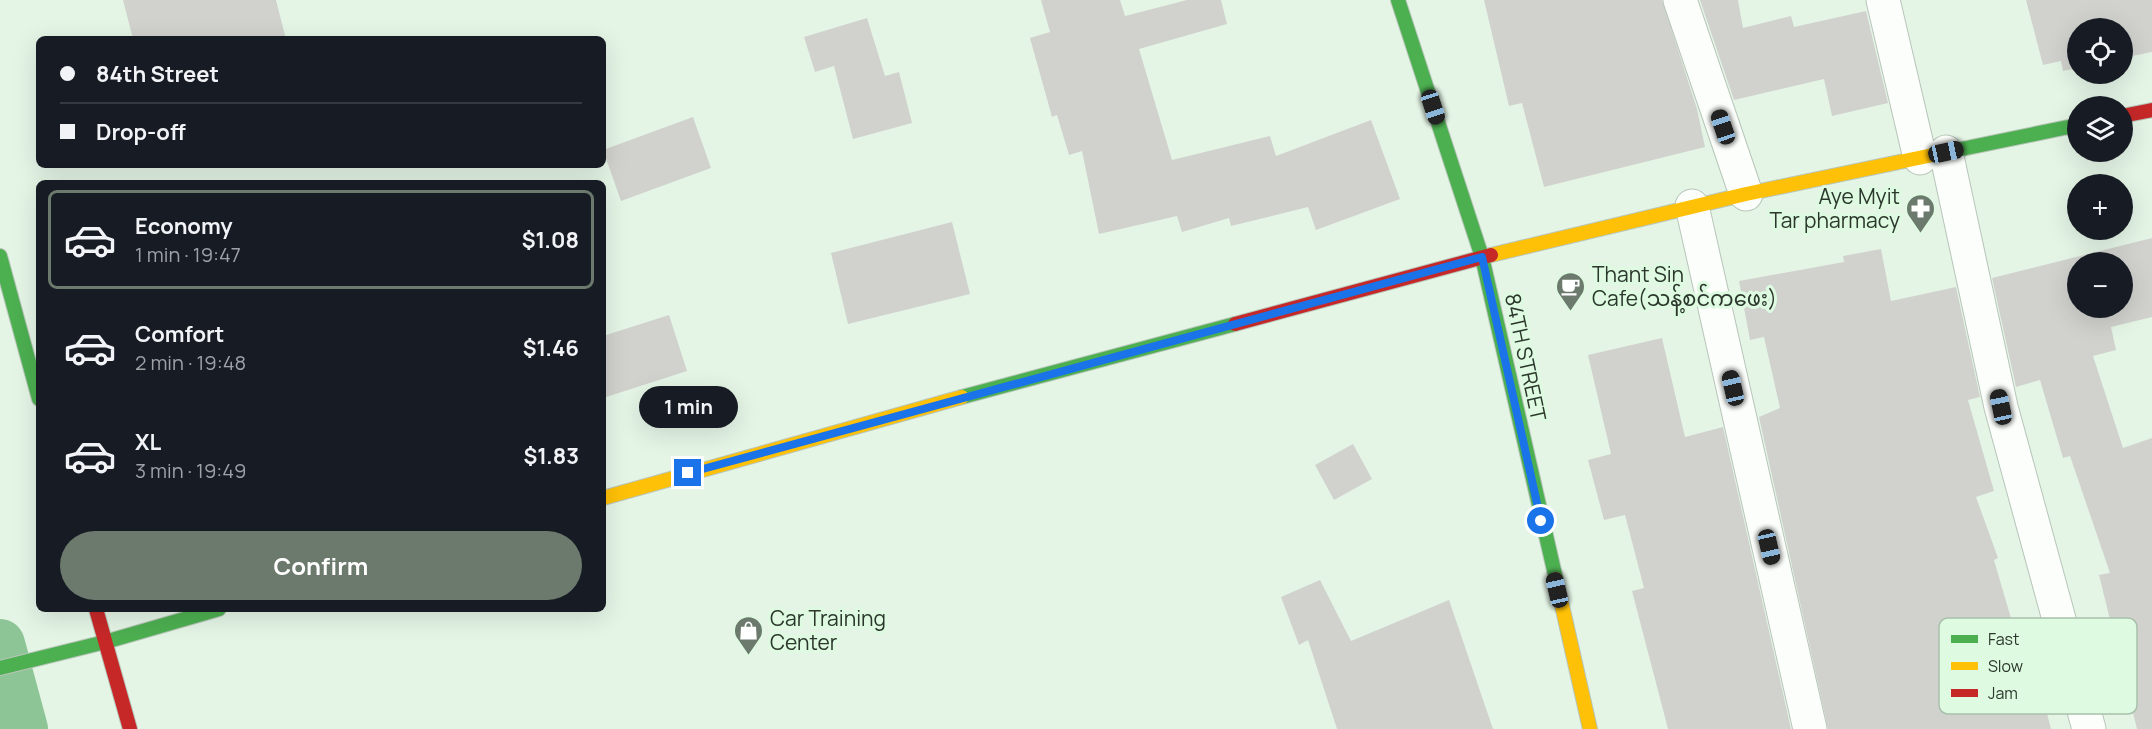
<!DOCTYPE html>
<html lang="en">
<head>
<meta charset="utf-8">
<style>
	:root { --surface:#171b24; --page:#242831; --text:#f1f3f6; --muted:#9ea1a6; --line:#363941; --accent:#6c796d }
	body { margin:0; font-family:Manrope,"Noto Sans Myanmar",sans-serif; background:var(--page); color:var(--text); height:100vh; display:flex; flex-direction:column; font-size:22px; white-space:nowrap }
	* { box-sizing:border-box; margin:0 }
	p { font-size:20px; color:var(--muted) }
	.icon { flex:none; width:33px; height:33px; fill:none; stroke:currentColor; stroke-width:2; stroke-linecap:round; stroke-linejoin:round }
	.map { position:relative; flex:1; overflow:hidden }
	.sheet { position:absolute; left:36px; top:180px; width:570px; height:432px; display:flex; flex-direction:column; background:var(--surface); border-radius:9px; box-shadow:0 6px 24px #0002 }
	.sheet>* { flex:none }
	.top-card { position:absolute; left:36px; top:36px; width:570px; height:132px; border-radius:9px; box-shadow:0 6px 24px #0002; display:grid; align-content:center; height:132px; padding:0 24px; background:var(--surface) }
	.fabs { position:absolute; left:2067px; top:18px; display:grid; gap:12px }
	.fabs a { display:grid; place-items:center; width:66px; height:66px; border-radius:50%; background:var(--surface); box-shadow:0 6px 24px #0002; font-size:30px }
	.end { position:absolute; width:27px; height:27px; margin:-14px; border:8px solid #1a73e8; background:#fff; box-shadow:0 0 0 3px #fff }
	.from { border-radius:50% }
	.bubble { position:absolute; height:42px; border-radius:21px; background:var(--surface); box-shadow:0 6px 24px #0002; font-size:20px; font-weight:700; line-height:42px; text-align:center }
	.car { position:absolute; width:18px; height:36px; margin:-18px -9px; border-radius:8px; box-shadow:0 0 4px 2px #0007; background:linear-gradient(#222 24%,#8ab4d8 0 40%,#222 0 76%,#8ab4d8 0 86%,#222 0) }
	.top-card b { display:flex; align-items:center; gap:21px; height:57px; font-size:22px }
	.top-card b+b { border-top:2px solid var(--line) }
	.top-card i { width:15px; height:15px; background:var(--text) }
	ul { padding:10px 0 0; list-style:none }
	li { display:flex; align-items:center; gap:18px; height:99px; margin:0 12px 9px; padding:0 12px; border:3px solid transparent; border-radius:9px }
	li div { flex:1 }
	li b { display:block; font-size:22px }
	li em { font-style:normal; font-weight:700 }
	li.active { border-color:var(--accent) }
	li>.icon { width:54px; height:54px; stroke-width:1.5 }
	.primary-button { display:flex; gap:12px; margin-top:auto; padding:12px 24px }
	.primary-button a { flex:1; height:69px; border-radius:36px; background:var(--accent); color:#fff; font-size:24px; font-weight:700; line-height:69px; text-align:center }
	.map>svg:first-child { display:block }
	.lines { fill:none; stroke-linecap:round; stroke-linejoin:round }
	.canal { stroke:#8dc596; stroke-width:50 }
	.building { fill:#d1d2ce; fill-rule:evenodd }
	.street-casing { stroke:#b8c5b9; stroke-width:35 }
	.fast-casing { stroke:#b8c5b9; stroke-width:16 }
	.slow-casing { stroke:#b8c5b9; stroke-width:16 }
	.jam-casing { stroke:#b8c5b9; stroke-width:16 }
	.street { stroke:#fbfefb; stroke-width:33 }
	.fast { stroke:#4caf50; stroke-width:14 }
	.slow { stroke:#ffc107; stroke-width:14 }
	.jam { stroke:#c62828; stroke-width:14 }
	.route { stroke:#1a73e8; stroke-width:8 }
	.labels { text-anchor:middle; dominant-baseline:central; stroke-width:6; stroke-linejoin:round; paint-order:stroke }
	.poi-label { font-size:21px; fill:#2b362c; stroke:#defbe1; text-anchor:start }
	.street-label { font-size:21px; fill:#2b362c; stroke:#defbe1 }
	.key { fill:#defbe1; stroke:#a8c0ab; stroke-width:1.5 }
	.key-label { font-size:16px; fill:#2b362c }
</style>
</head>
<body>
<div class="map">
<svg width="2152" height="729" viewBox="0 0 2152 729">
	<rect width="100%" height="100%" fill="#e4f5e6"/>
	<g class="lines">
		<!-- canal -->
		<path class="canal" d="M 0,644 L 23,729"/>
	</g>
	<!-- building -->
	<path class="building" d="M 123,0 L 276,0 L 286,39 L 133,39 Z
		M 1041,0 L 1120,0 L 1125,16 L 1187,0 L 1221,0 L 1227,24 L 1139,49 L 1172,160 L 1270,136 L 1276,156 L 1371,120 L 1400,199 L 1316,230 L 1308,207 L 1231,226 L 1229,218 L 1182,232 L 1177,216 L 1099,234 L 1082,151 L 1069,155 L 1057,115 L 1052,117 L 1030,38 L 1050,32 Z
		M 1484,0 L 1662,0 L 1697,109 L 1705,147 L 1544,187 L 1522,103 L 1509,106 Z
		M 1700,0 L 1738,0 L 1743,28 L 1791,16 L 1794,27 L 1866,11 L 1888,103 L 1832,116 L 1824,79 L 1734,100 Z
		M 2026,0 L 2152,0 L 2152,52 L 2122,58 L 2122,28 L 2078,28 L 2078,68 L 2063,71 L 2061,61 L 2043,65 Z
		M 867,18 L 885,76 L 899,72 L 912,123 L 853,139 L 834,66 L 815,72 L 804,37 Z
		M 693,117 L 711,168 L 621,201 L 603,150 Z
		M 952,222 L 970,294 L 848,324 L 831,253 Z
		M 2152,238 L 2152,317 L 2111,327 L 2116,350 L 2093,356 L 2123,448 L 2152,438 L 2152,729 L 2137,729 L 2099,575 L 2110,573 L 2070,456 L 2063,458 L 2040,380 L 2016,387 L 1992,278 ZM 2078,262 L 2122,262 L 2122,308 L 2078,308 Z
		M 1881,249 L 1891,301 L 1956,287 L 1980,397 L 1968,400 L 1994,491 L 1976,497 L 1998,558 L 1994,560 L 2015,632 L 2026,630 L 2051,729 L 1828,729 L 1759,417 L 1780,408 L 1764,337 L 1750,340 L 1739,281 L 1844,262 L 1843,256 Z
		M 669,315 L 687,371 L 603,398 L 603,336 Z
		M 1662,338 L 1685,437 L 1723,427 L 1791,729 L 1668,729 L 1632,591 L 1644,588 L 1625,515 L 1604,520 L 1588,460 L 1611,454 L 1588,355 Z
		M 1353,444 L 1372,479 L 1334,500 L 1315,465 Z
		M 1320,580 L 1351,641 L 1449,600 L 1493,729 L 1337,729 L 1308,640 L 1299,645 L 1281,597 Z"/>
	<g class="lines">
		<defs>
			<path id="street" d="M 1680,0 L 1746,194
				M 1883,0 L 1920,158
				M 1946,152 L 2001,407 L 2089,729
				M 1692,206 L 1810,729"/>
			<path id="fast" d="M 1398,0 L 1482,257 L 1556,579
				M 1947,152 L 2078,125
				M 0,256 L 39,399
				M 962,397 L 1235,324
				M 0,668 L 105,642 L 219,609"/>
			<path id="slow" d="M 1491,255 L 1746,194 L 1947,152
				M 603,498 L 962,397
				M 1556,579 L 1590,729"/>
			<path id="jam" d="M 2122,116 L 2152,110
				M 1235,324 L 1491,255
				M 96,609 L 130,729"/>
		</defs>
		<!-- street casing -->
		<use href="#street" class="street-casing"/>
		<!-- fast casing -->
		<use href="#fast" class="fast-casing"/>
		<!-- slow casing -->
		<use href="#slow" class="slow-casing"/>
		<!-- jam casing -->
		<use href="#jam" class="jam-casing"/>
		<!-- street -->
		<use href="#street" class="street"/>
		<!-- fast -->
		<use href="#fast" class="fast"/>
		<!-- slow -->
		<use href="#slow" class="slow"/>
		<!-- jam -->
		<use href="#jam" class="jam"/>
	</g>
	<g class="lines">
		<!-- route -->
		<path class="route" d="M 688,473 L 1482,257 L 1541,521"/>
	</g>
	<!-- icons -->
	<defs>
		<symbol id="pharmacy-pin" viewBox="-11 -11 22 30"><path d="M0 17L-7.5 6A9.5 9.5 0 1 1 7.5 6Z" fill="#6c796d" stroke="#defbe1"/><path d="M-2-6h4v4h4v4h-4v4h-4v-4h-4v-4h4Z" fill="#fff"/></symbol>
		<symbol id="cafe-pin" viewBox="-11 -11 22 30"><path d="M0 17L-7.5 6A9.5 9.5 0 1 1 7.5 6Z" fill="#6c796d" stroke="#defbe1"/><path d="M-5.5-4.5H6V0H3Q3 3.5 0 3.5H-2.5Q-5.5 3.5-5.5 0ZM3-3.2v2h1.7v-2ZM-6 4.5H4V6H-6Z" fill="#fff"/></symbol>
		<symbol id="shop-pin" viewBox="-11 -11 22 30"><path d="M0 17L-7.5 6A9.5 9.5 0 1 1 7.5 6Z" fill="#6c796d" stroke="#defbe1"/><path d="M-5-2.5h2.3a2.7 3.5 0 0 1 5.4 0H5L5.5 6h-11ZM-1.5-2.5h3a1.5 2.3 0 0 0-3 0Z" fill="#fff"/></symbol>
	</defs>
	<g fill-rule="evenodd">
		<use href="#pharmacy-pin" x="1904" y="192" width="33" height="45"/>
		<use href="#cafe-pin" x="1554" y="270" width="33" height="45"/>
		<use href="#shop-pin" x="732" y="614" width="33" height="45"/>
	</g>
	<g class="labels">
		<!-- poi labels -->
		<g class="poi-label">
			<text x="1900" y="196" text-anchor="end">Aye Myit<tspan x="1900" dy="24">Tar pharmacy</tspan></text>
			<text x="1592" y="274">Thant Sin<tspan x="1592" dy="24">Cafe(သန့်စင်ကဖေး)</tspan></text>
			<text x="770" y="618">Car Training<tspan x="770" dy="24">Center</tspan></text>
		</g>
		<!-- street labels -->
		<g class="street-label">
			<text transform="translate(1526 357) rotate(78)">84TH STREET</text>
		</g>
	</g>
	<!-- legend -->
	<rect x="1939" y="618" width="198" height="96" rx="9" class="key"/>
	<rect x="1951" y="635" width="27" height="8" fill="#4caf50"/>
	<rect x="1951" y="662" width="27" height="8" fill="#ffc107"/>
	<rect x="1951" y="689" width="27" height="8" fill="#c62828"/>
	<g class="key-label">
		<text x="1988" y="645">Fast</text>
		<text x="1988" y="672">Slow</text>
		<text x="1988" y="699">Jam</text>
	</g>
</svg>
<div class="fabs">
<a><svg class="icon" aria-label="locate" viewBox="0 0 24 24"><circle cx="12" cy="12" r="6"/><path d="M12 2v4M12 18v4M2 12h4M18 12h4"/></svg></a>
<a><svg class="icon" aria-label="layers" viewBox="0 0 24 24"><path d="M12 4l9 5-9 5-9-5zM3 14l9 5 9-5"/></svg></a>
<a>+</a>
<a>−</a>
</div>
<i class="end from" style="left:1541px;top:521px"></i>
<i class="end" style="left:688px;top:473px"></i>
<div class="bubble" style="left:639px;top:386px;width:99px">1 min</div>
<i class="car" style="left:1433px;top:107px;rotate:162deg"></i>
<i class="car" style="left:1723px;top:127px;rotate:341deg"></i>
<i class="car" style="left:1946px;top:152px;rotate:78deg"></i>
<i class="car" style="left:1733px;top:388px;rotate:347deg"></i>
<i class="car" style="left:2001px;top:407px;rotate:348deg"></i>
<i class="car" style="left:1769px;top:547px;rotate:167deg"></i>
<i class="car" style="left:1557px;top:590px;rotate:347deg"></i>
<div class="top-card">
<b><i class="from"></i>84th Street</b>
<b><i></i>Drop-off</b>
</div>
<section class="sheet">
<ul>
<li class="active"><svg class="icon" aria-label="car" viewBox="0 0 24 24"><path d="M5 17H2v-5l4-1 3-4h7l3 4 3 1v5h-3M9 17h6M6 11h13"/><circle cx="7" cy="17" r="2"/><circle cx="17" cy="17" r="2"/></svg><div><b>Economy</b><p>1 min · 19:47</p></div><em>$1.08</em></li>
<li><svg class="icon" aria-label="car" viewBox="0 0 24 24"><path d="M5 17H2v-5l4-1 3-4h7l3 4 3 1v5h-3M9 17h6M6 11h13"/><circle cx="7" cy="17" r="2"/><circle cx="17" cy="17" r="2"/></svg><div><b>Comfort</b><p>2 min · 19:48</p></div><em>$1.46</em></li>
<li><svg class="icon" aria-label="car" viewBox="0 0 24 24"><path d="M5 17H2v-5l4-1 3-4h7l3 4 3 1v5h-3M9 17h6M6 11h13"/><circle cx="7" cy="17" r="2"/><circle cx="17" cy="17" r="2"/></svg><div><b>XL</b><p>3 min · 19:49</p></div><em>$1.83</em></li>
</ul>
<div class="primary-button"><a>Confirm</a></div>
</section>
</div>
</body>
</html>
